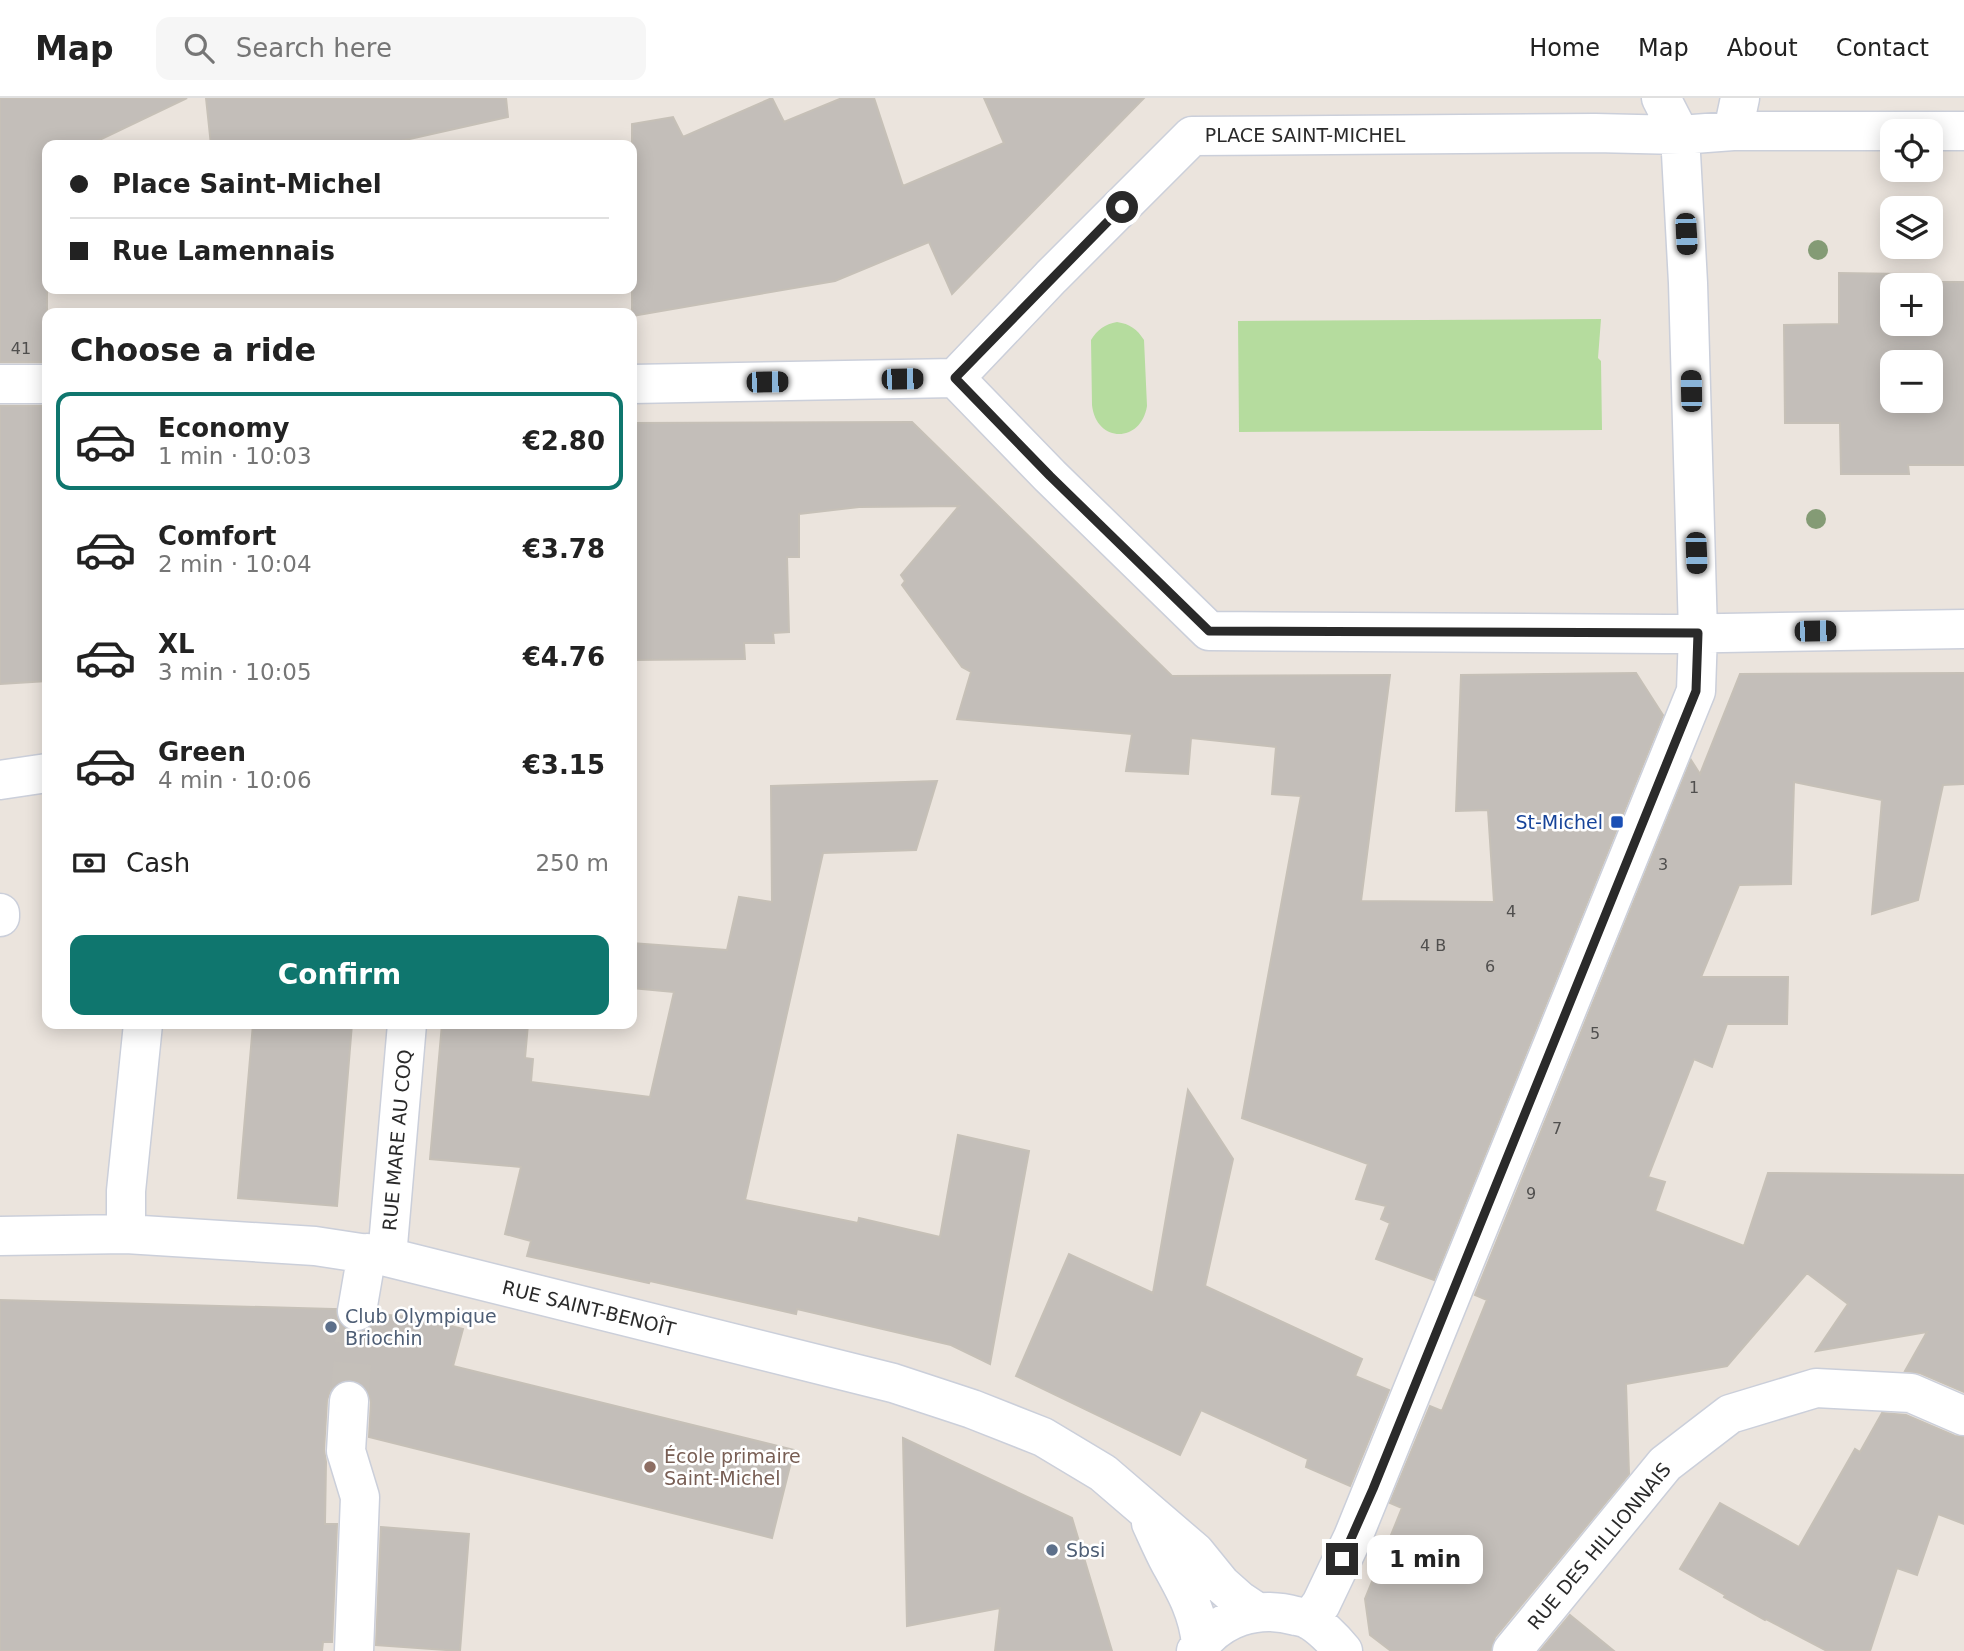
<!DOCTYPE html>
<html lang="en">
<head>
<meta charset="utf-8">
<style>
	:root { --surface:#fff; --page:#f6f6f6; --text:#222; --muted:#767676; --line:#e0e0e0; --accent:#0f766e }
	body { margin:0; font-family:"DejaVu Sans",sans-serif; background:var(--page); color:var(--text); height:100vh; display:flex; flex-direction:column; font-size:26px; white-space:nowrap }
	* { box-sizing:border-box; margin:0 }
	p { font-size:23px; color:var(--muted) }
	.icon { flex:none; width:38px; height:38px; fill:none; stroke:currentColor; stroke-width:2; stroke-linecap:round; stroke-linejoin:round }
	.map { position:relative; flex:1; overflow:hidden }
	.drawer { position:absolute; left:42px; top:210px; width:595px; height:721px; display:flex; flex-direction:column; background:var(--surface); border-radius:14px; box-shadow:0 4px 18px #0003 }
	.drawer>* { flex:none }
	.hud { position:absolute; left:42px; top:42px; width:595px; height:154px; border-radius:14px; box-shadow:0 4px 18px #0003; display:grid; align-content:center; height:154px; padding:0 28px; background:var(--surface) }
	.tools { position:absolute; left:1880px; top:21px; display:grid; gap:14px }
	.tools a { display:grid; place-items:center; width:63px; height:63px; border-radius:14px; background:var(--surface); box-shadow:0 4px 18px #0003; font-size:35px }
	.end { position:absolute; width:32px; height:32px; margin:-16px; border:9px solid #2a2a2a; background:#fff; box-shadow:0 0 0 4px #fff }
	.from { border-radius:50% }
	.bubble { position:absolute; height:49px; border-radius:14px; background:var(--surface); box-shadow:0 4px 18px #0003; font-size:23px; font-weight:700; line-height:49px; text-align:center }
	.car { position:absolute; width:21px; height:42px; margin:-21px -10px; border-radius:9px; box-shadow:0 0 5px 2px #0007; background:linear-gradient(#222 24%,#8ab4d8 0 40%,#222 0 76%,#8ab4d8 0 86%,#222 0) }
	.hud b { display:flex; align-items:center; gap:24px; height:66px; font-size:26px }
	.hud b+b { border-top:2px solid var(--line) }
	.hud i { width:18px; height:18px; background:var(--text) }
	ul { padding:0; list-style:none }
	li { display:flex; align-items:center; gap:21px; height:98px; margin:0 14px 10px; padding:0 14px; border:4px solid transparent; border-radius:14px }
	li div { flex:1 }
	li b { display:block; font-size:26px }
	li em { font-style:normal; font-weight:700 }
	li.active { border-color:var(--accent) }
	li>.icon { width:63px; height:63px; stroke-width:1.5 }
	h2 { padding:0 28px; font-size:32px; line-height:84px }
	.pay { display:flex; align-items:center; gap:18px; height:77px; padding:0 28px; font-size:26px }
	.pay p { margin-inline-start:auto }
	.action { display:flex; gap:14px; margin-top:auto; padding:14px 28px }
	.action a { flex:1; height:80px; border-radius:14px; background:var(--accent); color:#fff; font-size:28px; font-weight:700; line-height:80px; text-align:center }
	header { display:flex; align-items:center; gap:42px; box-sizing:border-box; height:98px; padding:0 35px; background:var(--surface); border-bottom:2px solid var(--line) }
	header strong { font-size:33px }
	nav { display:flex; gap:38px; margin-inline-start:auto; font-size:24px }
	.search { width:490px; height:63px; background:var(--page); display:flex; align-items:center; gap:18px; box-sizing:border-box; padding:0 24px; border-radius:14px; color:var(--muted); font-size:26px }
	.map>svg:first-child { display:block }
	.green { fill:#b5dc9e }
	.building { fill:#c3beb9; stroke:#c6c0b7; stroke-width:2; fill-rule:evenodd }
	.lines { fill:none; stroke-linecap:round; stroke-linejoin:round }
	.minor-tunnel { stroke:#c4bfb9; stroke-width:38; stroke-dasharray:38 19; stroke-linecap:butt }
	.minor-casing { stroke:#cbcfda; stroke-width:41 }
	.minor { stroke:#fff; stroke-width:38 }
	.tree { fill:#849b75 }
	.route { stroke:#2a2a2a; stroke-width:9 }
	.transit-dot { fill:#1a4fb4; stroke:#fff; stroke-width:2.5 }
	.service-dot { fill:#5c6f8a; stroke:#fff; stroke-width:2.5 }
	.education-dot { fill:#8d6e63; stroke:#fff; stroke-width:2.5 }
	.labels { text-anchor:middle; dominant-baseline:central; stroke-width:5; stroke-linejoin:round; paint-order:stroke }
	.number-label { font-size:16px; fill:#504f4e }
	.street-label { font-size:19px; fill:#2a2a2a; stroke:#fff }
	.transit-label { font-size:19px; fill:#164399; stroke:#fff; text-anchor:end }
	.service-label { font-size:19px; fill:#4e5e75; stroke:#fff; text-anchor:start }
	.education-label { font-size:19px; fill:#785e54; stroke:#fff; text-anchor:start }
</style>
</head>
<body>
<header>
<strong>Map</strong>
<div class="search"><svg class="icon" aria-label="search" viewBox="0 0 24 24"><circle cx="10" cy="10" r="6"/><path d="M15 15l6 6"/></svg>Search here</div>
<nav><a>Home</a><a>Map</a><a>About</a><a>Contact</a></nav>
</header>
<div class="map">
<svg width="1964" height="1553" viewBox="0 0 1964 1553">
	<rect width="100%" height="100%" fill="#ebe4dd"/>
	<!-- green -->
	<path class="green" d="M 1601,221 L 1598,260 L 1601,263 L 1602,332 L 1239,334 L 1238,223 Z
		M 1117,224 C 1130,226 1137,231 1144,242 L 1147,308 C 1141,346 1096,345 1092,307 L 1091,242 C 1097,232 1105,226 1117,224 Z"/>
	<!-- building -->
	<path class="building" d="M 0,0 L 187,0 L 89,47 L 47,47 L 47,264 L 0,264 Z
		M 206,0 L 506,0 L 508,19 L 383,47 L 211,47 Z
		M 772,0 L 784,24 L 842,0 L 874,0 L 903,88 L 1004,45 L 984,0 L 1144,0 L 952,196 L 929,144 L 835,183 L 632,218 L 632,26 L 673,19 L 683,39 Z
		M 1839,175 L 1903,176 L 1903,179 L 1908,179 L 1908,184 L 1964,184 L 1964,367 L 1908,367 L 1909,376 L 1841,376 L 1840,325 L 1785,325 L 1784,227 L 1839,226 ZM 1892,187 L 1930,187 L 1930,226 L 1892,226 ZM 1892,264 L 1930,264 L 1930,303 L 1892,303 Z
		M 0,308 L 47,308 L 47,583 L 0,586 Z
		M 912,324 L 1172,578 L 1390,577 L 1361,803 L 1494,804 L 1488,712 L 1456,713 L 1461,577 L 1636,575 L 1663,617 L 1434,1182 L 1376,1161 L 1390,1125 L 1381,1121 L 1386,1108 L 1356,1101 L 1368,1066 L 1242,1020 L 1301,698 L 1272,696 L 1276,649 L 1191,640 L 1188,676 L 1126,673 L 1132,636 L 957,621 L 971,574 L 962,569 L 902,487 L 905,483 L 901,477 L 959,408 L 859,409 L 799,416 L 799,459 L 787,459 L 789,534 L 773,535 L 774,545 L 744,545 L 745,561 L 632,562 L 632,325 Z
		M 1964,575 L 1964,686 L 1943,687 L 1918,802 L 1872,816 L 1882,702 L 1794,684 L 1791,786 L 1739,787 L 1701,879 L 1788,879 L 1787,926 L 1727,926 L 1712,969 L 1694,961 L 1648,1079 L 1665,1084 L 1655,1113 L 1744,1148 L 1768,1075 L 1964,1077 L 1964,1294 L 1920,1275 L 1905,1273 L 1927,1234 L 1816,1253 L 1848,1206 L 1807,1175 L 1727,1268 L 1626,1286 L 1629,1376 L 1495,1539 L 1491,1553 L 1391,1553 L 1370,1537 L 1365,1501 L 1402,1410 L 1390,1405 L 1430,1308 L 1442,1313 L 1487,1202 L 1475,1197 L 1691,662 L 1700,676 L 1740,576 Z
		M 937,683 L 916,752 L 823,755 L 745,1102 L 858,1125 L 859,1120 L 940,1139 L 958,1037 L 1029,1053 L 990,1266 L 951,1247 L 797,1211 L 796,1216 L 650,1183 L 649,1185 L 527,1158 L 531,1143 L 505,1136 L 521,1069 L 430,1061 L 442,926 L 528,926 L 525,960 L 533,961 L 531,984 L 650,999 L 674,894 L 632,890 L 632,845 L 727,852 L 739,799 L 772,804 L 771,688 Z
		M 253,926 L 352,926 L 337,1108 L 238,1100 Z
		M 1188,992 L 1233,1061 L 1205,1188 L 1362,1261 L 1355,1278 L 1389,1292 L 1350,1388 L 1306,1369 L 1308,1361 L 1201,1312 L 1180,1357 L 1016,1278 L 1069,1156 L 1153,1195 Z
		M 0,1202 L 333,1211 L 336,1211 L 337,1221 L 343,1229 L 354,1235 L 364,1234 L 373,1227 L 379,1216 L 419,1220 L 463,1231 L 453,1268 L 794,1352 L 772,1440 L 369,1339 L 371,1304 L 368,1293 L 360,1284 L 350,1281 L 340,1283 L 331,1290 L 327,1302 L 324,1352 L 326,1364 L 325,1426 L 337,1426 L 332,1544 L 323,1544 L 322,1553 L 0,1553 Z
		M 1882,1315 L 1906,1317 L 1955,1338 L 1964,1339 L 1964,1426 L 1938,1416 L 1917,1477 L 1897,1470 L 1870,1553 L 1827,1553 L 1766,1521 L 1765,1522 L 1724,1499 L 1725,1497 L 1680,1471 L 1720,1405 L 1799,1449 L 1855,1351 L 1860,1354 Z
		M 903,1340 L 1072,1420 L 1112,1553 L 995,1553 L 1000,1510 L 907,1528 Z
		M 381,1429 L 469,1436 L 460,1553 L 376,1547 Z
		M 1570,1517 L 1614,1553 L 1540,1553 Z"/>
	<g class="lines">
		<!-- minor-tunnel -->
		<path class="minor-tunnel" d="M 349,1303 L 357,1213"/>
		<defs>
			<path id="minor" d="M 1733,33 L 1740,0
				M 955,280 L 1050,378 L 1209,533 L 1666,536 L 1964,531
				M 955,280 L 1051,179 L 1192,38 L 1595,35 L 1680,37 L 1733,33 L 1964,33
				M 0,286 L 47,286
				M 632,286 L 955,280
				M 0,682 L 47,675
				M 0,819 L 0,815
				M 126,1136 L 126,1093 L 143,926
				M 0,1138 L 126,1136 L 315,1148 L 387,1159 L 893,1285 L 972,1311 L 1043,1339 L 1103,1375 L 1195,1454 L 1221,1486 L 1239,1502 L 1257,1514
				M 387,1159 L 407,926
				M 357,1213 L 367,1155
				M 349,1303 L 346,1353 L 360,1399 L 354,1553
				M 1151,1425 C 1157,1438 1163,1452 1170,1465 C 1185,1492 1198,1514 1201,1546
				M 1309,1522 L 1321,1506 L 1353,1439 L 1696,593 L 1698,535 L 1688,185 L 1680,37 L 1661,0
				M 1196,1553 C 1219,1519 1258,1507 1296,1518 C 1301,1519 1307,1520 1311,1523 C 1324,1531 1333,1541 1343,1553
				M 1512,1553 L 1665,1366 L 1730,1316 L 1816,1290 L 1911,1295 L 1964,1318"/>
		</defs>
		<!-- minor casing -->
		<use href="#minor" class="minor-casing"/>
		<!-- minor -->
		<use href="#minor" class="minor"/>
	</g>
	<!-- trees -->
	<g class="tree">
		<circle cx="1818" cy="152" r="10"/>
		<circle cx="1816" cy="421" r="10"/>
	</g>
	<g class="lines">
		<!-- route -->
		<path class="route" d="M 1122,109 L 955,280 L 1050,378 L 1209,533 L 1698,535 L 1696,593 L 1373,1391 L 1342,1461"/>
	</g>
	<!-- markers -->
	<rect class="transit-dot" x="1610" y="717" width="14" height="14" rx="3.5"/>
	<g class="service-dot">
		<circle cx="331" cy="1229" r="7"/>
		<circle cx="1052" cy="1452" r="7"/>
	</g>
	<circle class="education-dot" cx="650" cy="1369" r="7"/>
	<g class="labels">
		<!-- number labels -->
		<g class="number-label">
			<text x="21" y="250">41</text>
			<text x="1694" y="689">1</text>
			<text x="1663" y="766">3</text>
			<text x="1511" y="813">4</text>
			<text x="1433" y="847">4 B</text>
			<text x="1490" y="868">6</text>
			<text x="1595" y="935">5</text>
			<text x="1557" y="1030">7</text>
			<text x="1531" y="1095">9</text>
		</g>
		<!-- street labels -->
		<g class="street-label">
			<text x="1305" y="37">PLACE SAINT-MICHEL</text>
			<text transform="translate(397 1042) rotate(-85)">RUE MARE AU COQ</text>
			<text transform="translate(589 1210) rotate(14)">RUE SAINT-BENOÎT</text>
			<text transform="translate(1599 1448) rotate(-50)">RUE DES HILLIONNAIS</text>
		</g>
		<!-- transit labels -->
		<g class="transit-label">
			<text x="1603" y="724">St-Michel</text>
		</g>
		<!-- service labels -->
		<g class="service-label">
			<text x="345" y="1218">Club Olympique<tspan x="345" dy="22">Briochin</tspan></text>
			<text x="1066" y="1452">Sbsi</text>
		</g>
		<!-- education labels -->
		<g class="education-label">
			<text x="664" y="1358">École primaire<tspan x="664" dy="22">Saint-Michel</tspan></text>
		</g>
	</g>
</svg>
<div class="tools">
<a><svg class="icon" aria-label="locate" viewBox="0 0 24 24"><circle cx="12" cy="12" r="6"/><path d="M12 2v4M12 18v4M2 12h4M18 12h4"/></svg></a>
<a><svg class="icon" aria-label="layers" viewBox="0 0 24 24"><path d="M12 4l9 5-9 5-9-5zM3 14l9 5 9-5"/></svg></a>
<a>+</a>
<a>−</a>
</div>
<i class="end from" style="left:1122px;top:109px"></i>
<i class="end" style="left:1342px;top:1461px"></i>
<div class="bubble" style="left:1367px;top:1437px;width:116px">1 min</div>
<i class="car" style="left:1686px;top:136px;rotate:177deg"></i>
<i class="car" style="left:902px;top:281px;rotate:89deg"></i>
<i class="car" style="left:767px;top:284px;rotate:89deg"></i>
<i class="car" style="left:1691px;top:293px;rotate:359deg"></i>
<i class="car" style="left:1696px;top:455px;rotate:178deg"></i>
<i class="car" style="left:1815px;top:533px;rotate:89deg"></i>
<div class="hud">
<b><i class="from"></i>Place Saint-Michel</b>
<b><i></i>Rue Lamennais</b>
</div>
<section class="drawer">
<h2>Choose a ride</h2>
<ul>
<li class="active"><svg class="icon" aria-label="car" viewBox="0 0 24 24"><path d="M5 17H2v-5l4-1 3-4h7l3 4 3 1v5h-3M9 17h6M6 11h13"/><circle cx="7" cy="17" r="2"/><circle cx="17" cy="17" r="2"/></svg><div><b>Economy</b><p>1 min · 10:03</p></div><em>€2.80</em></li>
<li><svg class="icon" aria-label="car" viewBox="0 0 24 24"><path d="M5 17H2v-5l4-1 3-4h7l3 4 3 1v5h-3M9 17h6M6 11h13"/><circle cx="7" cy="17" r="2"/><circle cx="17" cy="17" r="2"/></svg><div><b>Comfort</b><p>2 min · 10:04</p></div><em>€3.78</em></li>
<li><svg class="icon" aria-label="car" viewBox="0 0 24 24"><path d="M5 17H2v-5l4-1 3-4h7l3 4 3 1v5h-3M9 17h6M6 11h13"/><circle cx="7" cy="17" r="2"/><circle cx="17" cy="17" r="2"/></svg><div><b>XL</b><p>3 min · 10:05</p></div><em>€4.76</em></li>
<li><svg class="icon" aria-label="car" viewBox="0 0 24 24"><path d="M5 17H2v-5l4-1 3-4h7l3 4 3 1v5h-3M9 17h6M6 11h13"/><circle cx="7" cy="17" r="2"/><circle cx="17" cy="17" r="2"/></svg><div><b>Green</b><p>4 min · 10:06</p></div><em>€3.15</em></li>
</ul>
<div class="pay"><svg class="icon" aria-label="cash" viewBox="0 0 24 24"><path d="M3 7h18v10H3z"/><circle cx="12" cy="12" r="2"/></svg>Cash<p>250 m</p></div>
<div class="action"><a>Confirm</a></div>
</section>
</div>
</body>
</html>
